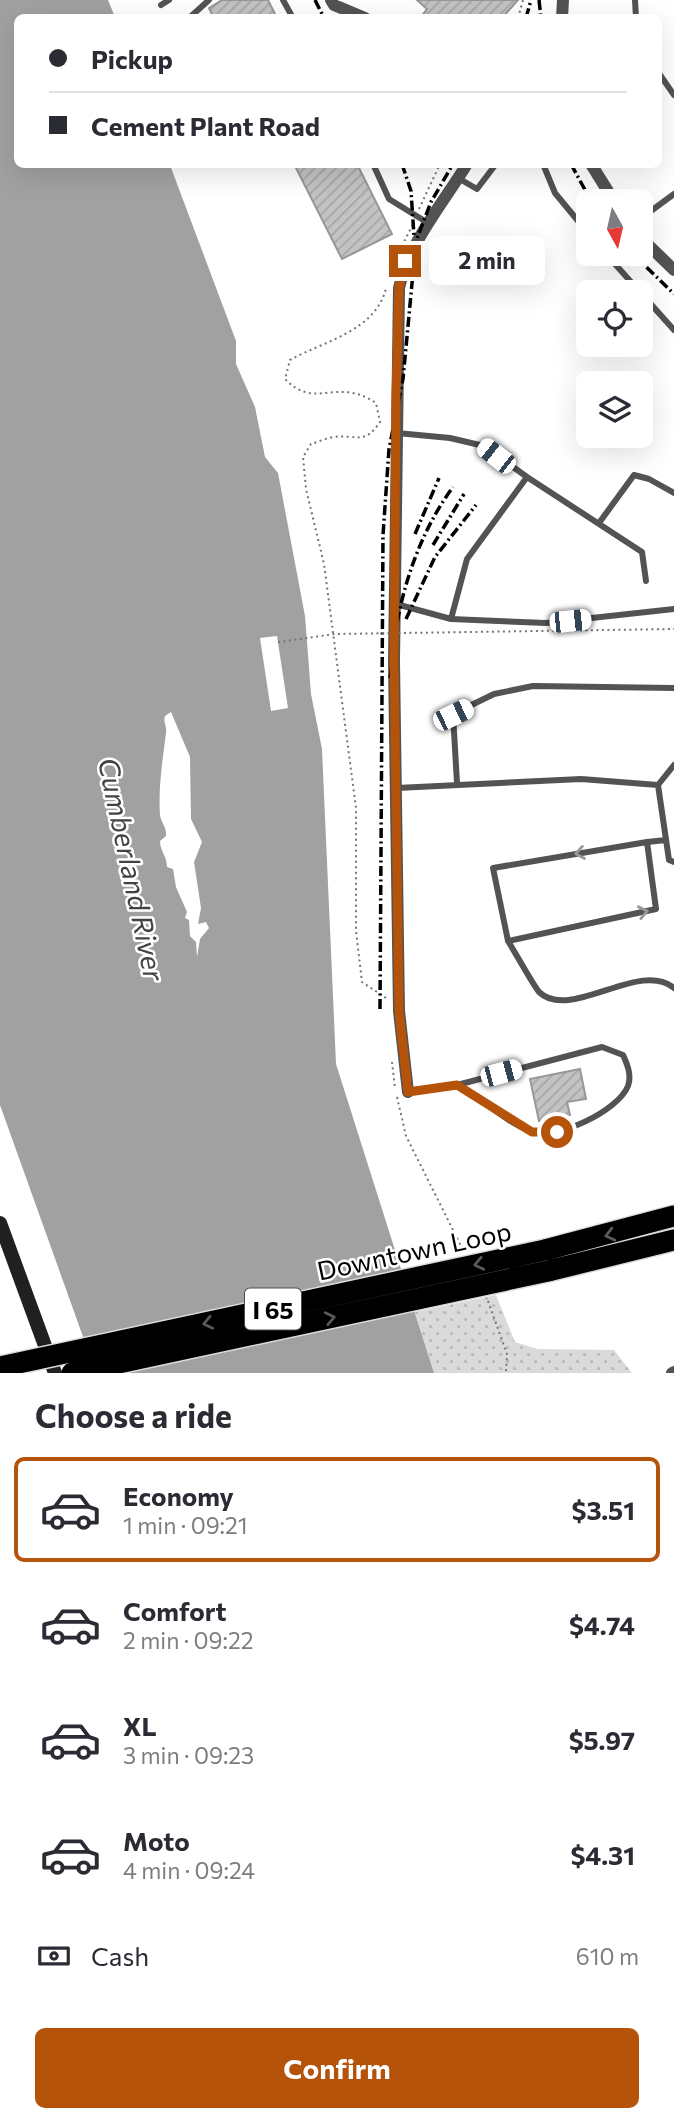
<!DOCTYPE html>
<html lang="en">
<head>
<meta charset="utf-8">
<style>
	:root { --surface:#fff; --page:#f7f7f7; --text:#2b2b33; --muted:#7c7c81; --line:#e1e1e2; --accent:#b45309 }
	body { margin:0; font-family:Commissioner,sans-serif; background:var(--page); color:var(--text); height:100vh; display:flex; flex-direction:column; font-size:26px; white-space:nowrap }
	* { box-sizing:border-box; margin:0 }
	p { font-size:23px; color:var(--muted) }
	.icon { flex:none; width:38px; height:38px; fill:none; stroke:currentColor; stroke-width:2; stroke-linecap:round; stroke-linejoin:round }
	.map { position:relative; height:1373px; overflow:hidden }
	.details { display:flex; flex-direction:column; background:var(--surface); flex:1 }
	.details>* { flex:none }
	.top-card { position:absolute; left:14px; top:14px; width:648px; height:154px; border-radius:10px; box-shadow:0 7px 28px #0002; display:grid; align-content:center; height:154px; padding:0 35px; background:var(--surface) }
	.needle { width:46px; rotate:172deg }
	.controls { position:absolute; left:576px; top:189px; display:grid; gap:14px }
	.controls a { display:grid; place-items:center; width:77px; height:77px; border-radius:10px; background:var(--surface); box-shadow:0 7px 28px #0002; font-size:35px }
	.end { position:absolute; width:32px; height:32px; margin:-16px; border:9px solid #b45309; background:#fff; box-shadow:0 0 0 4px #fff }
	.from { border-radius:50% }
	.bubble { position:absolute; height:49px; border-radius:10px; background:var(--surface); box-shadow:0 7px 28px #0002; font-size:23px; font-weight:700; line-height:49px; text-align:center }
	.car { position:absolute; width:21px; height:42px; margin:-21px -10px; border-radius:9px; box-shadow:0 0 5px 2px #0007; background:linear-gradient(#fff 24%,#345 0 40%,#fff 0 76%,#345 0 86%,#fff 0) }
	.top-card b { display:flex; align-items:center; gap:24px; height:66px; font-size:26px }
	.top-card b+b { border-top:2px solid var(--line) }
	.top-card i { width:18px; height:18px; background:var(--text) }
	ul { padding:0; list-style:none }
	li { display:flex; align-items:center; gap:21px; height:105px; margin:0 14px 10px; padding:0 21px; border:4px solid transparent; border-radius:10px }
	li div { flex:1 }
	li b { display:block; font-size:26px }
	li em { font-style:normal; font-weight:700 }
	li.on { border-color:var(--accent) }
	li>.icon { width:63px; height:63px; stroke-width:1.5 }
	h2 { padding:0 35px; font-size:32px; line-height:84px }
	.pay { display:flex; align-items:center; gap:18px; height:77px; padding:0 35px; font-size:26px }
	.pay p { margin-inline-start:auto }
	.cta { display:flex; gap:14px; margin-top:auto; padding:14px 35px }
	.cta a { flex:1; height:80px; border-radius:10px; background:var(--accent); color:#fff; font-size:28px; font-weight:700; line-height:80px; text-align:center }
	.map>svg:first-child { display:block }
	.grass { fill:url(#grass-dots) }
	.water { fill:#a1a1a1; fill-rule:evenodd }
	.building { fill:url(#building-hatch); stroke:#979797; stroke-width:2 }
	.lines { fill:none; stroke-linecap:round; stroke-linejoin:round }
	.highway-casing { stroke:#dbdbdb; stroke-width:24 }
	.path { stroke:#757575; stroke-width:2; stroke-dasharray:2 3.5; stroke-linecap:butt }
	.lane { stroke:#535353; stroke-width:6 }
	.street { stroke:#535353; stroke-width:12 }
	.secondary { stroke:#202020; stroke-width:14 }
	.highway { stroke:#000; stroke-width:21 }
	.rail { stroke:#000; stroke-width:3.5; stroke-dasharray:10 3.5 2 3.5; stroke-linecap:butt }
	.highway-bridge-casing { stroke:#dbdbdb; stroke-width:24; stroke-linecap:butt }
	.path-bridge { stroke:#757575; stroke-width:2; stroke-dasharray:2 3.5; stroke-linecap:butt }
	.highway-bridge { stroke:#000; stroke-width:21 }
	.oneway { stroke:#989898 }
	.oneway2 { stroke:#595959 }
	.route { stroke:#b45309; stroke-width:9 }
	.labels { text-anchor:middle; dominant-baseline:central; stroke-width:5; stroke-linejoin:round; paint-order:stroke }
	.shield { fill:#fff; stroke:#4c4c4c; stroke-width:2 }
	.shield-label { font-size:24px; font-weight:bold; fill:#000 }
	.street-label { font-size:26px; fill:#000; stroke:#fff }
	.water-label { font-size:28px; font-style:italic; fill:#424242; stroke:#fff }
</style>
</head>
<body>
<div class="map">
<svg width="674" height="1373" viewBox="0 0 674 1373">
	<defs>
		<pattern id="grass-dots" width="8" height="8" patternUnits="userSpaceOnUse" patternTransform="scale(1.75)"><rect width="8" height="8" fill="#dadada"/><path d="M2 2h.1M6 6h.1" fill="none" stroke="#b9b9b9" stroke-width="1.8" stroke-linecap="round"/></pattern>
		<pattern id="building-hatch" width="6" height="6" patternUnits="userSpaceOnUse" patternTransform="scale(1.75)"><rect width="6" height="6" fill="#c3c3c3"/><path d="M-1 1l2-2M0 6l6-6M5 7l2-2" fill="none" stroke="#a6a6a6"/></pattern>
	</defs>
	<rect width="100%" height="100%" fill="#fff"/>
	<!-- grass -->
	<path class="grass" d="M 496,1295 L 515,1342 L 537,1349 L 614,1350 L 632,1373 L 434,1373 L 415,1312 Z"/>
	<!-- water -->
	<path class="water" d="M 0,0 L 108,0 L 115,17 L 18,18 L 18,164 L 170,165 L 236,341 L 236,364 L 255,407 L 265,457 L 278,473 L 305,616 L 311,694 L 322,749 L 336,1064 L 434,1373 L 96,1373 L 0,1105 ZM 277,636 L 288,708 L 271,711 L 260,638 ZM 171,712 L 190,757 L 191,819 L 202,842 L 194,862 L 201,908 L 198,924 L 206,922 L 209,928 L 200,939 L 197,957 L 196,942 L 190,936 L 189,920 L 185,918 L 187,912 L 176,887 L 173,869 L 167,867 C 167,856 160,851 160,841 L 166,836 C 167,827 161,823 160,815 C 158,787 163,758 166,733 C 167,726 163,723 165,716 Z"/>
	<!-- building -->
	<path class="building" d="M 222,0 L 268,0 L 277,18 L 214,18 L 209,8 Z
		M 417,0 L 518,0 L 502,18 L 420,18 L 427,9 Z
		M 294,164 L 357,164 L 392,234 L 342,259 Z
		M 580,1069 L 586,1099 L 567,1102 L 570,1115 L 539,1121 L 530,1079 Z"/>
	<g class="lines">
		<defs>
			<path id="highway" d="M 545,1250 L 674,1216
				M 548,1271 L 674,1240"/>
		</defs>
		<!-- highway casing -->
		<use href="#highway" class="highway-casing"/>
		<!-- path -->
		<path class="path" d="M 518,18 L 523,0
			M 419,209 L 440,164
			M 397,256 L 413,224
			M 386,998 L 362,982 L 356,931 L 356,808 L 324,564 L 306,489 L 303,457 L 311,444 C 318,442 326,438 334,437 C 356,434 364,446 380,422 L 376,403 C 336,376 316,411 285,379 L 290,360 C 324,341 376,331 386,288
			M 392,1062 L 395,1088
			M 397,1097 L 406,1136 L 464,1252
			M 488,1301 L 507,1354 L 506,1373"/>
		<!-- lane -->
		<path class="lane" d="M 283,0 L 293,18
			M 635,0 L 636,18
			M 161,5 L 169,0
			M 189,18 L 209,0
			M 658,72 L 674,95
			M 373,164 L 389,199 L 428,223
			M 543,164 L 555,193 L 588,233
			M 458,178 L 477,189 L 496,164
			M 640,219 L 674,194
			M 606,254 L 674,330
			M 527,477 L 642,552 L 646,581
			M 599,523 L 634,475 L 649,479 L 674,493
			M 396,604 L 451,619 L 467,559 L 527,477 L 484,446 L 450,438 L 397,433
			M 451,619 L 546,623 L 674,609
			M 674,765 L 658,785 L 669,860 L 674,862
			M 457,783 L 453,714 L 494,694 L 533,686 L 674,688
			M 397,788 L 581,779 L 658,785
			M 647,842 L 656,909 L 508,941 L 493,868 L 647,842 L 666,840
			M 508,941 C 515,952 533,985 539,992 C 570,1022 640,959 674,988
			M 408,1092 L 457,1085 C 482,1098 504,1121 530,1131 C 556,1141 618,1111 628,1086 C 632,1075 627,1064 623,1055 L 602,1047 L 457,1085"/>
		<!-- street -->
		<path class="street" d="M 331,0 L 334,5 L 365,18
			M 562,18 L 563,0
			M 591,164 L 614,201
			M 640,237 L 674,270
			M 408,1092 L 399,1011 L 394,661 L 399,288 C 410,241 442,205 467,164
			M 672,1373 L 674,1372"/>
		<!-- secondary -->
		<path class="secondary" d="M 0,1223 L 55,1373"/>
		<!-- highway -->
		<use href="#highway" class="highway"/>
		<!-- rail -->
		<path class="rail" d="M 315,0 L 324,18
			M 539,0 L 541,18
			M 526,18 L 531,0
			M 402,164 L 411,191 L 414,236
			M 571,164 L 591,201
			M 633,254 L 674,294
			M 415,534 L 439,478
			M 433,545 L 464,494
			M 406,619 L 435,557 L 476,505
			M 390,678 C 393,658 394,637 398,618 C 407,572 425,525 453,487
			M 380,1009 L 383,535 L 389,449 L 403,379 L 416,241 L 431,202 L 453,164"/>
		<defs>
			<path id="highway-bridge" d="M 0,1367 L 545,1250
				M 72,1373 L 548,1271"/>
		</defs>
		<!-- highway-bridge casing -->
		<use href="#highway-bridge" class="highway-bridge-casing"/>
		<!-- path-bridge -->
		<path class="path-bridge" d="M 278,642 L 335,634 L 674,629"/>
		<!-- highway-bridge -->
		<use href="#highway-bridge" class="highway-bridge"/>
	</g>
	<!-- one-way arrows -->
	<defs><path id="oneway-chevron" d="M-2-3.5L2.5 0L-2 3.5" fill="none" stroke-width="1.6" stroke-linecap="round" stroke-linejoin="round" transform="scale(1.75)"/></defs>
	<g class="oneway">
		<use href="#oneway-chevron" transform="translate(580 853) rotate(170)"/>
		<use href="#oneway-chevron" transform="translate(643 912) rotate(-12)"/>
	</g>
	<g class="oneway2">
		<use href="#oneway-chevron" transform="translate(610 1235) rotate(166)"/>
		<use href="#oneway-chevron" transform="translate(479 1264) rotate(168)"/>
		<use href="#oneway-chevron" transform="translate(330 1318) rotate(-12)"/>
		<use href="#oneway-chevron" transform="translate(208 1323) rotate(168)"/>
	</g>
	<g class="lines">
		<!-- route -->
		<path class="route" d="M 405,261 L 399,288 L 396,394 L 394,661 L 399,1011 L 408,1092 L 457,1085 L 532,1132 L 557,1132"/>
	</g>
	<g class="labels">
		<!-- shield labels -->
		<rect class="shield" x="245" y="1288.5" width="56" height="41" rx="5"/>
		<g class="shield-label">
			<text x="273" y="1309">I 65</text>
		</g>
		<!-- street labels -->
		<g class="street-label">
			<text transform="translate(414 1250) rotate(-12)">Downtown Loop</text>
		</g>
		<!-- water labels -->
		<g class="water-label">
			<text transform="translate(132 869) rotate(78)">Cumberland River</text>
		</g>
	</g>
</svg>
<div class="controls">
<a><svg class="needle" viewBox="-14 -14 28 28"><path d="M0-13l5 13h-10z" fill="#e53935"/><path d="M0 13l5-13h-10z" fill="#7c7c81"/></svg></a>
<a><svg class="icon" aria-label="locate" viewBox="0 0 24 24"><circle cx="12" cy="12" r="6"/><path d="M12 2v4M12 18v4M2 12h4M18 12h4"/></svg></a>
<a><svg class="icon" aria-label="layers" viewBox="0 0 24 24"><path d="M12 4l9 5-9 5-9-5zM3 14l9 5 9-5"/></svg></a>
</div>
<i class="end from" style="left:557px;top:1132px"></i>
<i class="end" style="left:405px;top:261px"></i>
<div class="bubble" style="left:429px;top:236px;width:116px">2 min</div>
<i class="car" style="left:496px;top:456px;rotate:308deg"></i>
<i class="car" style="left:570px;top:621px;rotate:84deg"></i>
<i class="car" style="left:453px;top:715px;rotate:64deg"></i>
<i class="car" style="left:501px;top:1073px;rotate:75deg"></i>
<div class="top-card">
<b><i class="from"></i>Pickup</b>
<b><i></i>Cement Plant Road</b>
</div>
</div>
<section class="details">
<h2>Choose a ride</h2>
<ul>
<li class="on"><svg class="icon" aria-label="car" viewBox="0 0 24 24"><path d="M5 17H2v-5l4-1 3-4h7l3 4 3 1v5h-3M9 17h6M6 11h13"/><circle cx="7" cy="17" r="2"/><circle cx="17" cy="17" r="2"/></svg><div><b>Economy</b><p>1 min · 09:21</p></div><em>$3.51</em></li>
<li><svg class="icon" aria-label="car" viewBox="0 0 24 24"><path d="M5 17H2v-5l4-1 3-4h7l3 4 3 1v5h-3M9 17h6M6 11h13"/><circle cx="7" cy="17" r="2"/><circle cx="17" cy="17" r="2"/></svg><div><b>Comfort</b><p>2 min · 09:22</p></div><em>$4.74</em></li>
<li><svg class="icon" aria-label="car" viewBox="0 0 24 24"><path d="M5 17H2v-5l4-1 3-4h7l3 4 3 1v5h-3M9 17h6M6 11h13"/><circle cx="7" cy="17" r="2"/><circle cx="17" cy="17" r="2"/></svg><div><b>XL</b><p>3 min · 09:23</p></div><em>$5.97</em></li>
<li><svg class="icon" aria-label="car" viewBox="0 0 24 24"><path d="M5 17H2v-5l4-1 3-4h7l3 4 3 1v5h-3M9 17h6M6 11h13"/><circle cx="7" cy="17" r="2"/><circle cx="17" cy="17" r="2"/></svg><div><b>Moto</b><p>4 min · 09:24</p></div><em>$4.31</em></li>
</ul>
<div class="pay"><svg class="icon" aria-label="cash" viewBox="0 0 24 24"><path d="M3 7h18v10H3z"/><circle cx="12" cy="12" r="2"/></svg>Cash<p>610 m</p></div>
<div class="cta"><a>Confirm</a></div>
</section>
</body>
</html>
